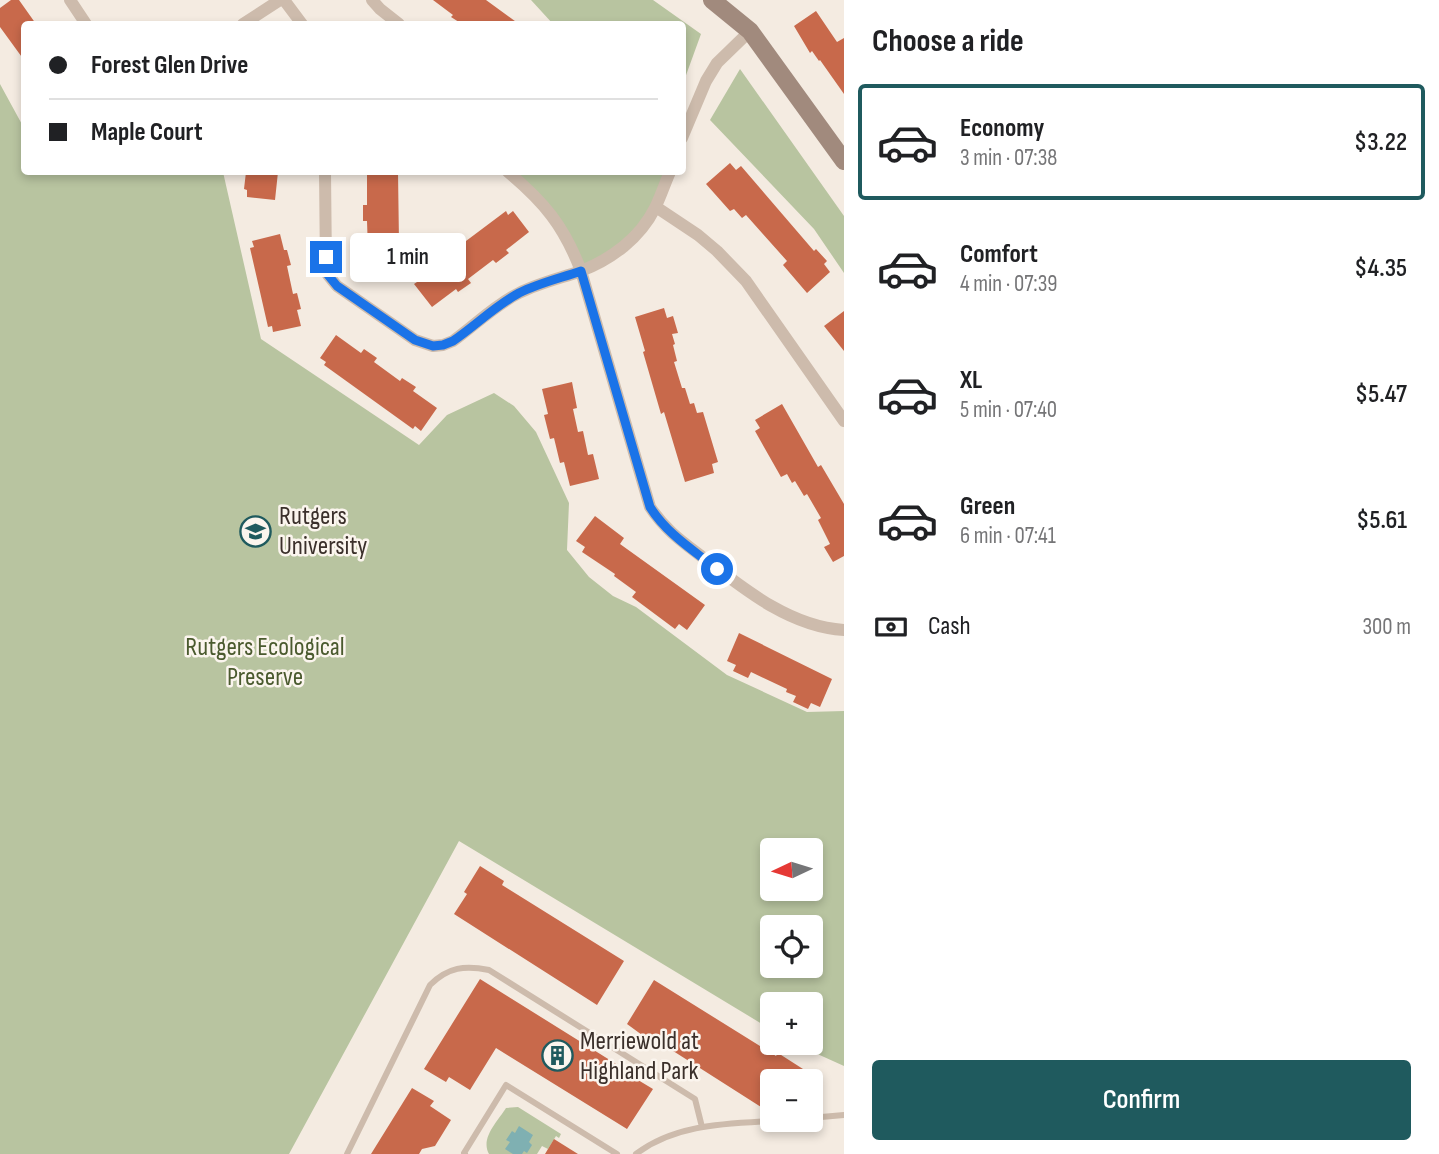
<!DOCTYPE html>
<html lang="en">
<head>
<meta charset="utf-8">
<style>
	:root { --surface:#fff; --page:#f2f2f2; --text:#202124; --muted:#757577; --line:#e0e0e0; --accent:#1f5a5e }
	body { margin:0; font-family:"Sofia Sans Condensed",sans-serif; background:var(--page); color:var(--text); height:100vh; display:flex; flex-direction:column; font-size:26px; white-space:nowrap }
	* { box-sizing:border-box; margin:0 }
	p { font-size:23px; color:var(--muted) }
	.icon { flex:none; width:38px; height:38px; fill:none; stroke:currentColor; stroke-width:2; stroke-linecap:round; stroke-linejoin:round }
	.map { position:relative; flex:1; overflow:hidden }
	.drawer { display:flex; flex-direction:column; background:var(--surface); width:595px }
	.drawer>* { flex:none }
	.top-card { position:absolute; left:21px; top:21px; width:665px; height:154px; border-radius:7px; box-shadow:0 4px 10px #0003; display:grid; align-content:center; height:154px; padding:0 28px; background:var(--surface) }
	.needle { width:46px; rotate:266deg }
	.fabs { position:absolute; left:760px; top:838px; display:grid; gap:14px }
	.fabs a { display:grid; place-items:center; width:63px; height:63px; border-radius:7px; background:var(--surface); box-shadow:0 4px 10px #0003; font-size:35px }
	.end { position:absolute; width:32px; height:32px; margin:-16px; border:9px solid #1a73e8; background:#fff; box-shadow:0 0 0 4px #fff }
	.from { border-radius:50% }
	.bubble { position:absolute; height:49px; border-radius:7px; background:var(--surface); box-shadow:0 4px 10px #0003; font-size:23px; font-weight:600; line-height:49px; text-align:center }
	.top-card b { display:flex; align-items:center; gap:24px; height:66px; font-size:26px }
	.top-card b+b { border-top:2px solid var(--line) }
	.top-card i { width:18px; height:18px; background:var(--text) }
	ul { padding:0; list-style:none }
	li { display:flex; align-items:center; gap:21px; height:116px; margin:0 14px 10px; padding:0 14px; border:4px solid transparent; border-radius:7px }
	li div { flex:1 }
	li b { display:block; font-size:26px }
	li em { font-style:normal; font-weight:600 }
	li.current { border-color:var(--accent) }
	li>.icon { width:63px; height:63px; stroke-width:1.5 }
	h2 { padding:0 28px; font-size:32px; line-height:84px }
	.pay { display:flex; align-items:center; gap:18px; height:77px; padding:0 28px; font-size:26px }
	.pay p { margin-inline-start:auto }
	.primary-button { display:flex; gap:14px; margin-top:auto; padding:14px 28px }
	.primary-button a { flex:1; height:80px; border-radius:7px; background:var(--accent); color:#fff; font-size:28px; font-weight:600; line-height:80px; text-align:center }
	main { display:flex; flex:1; min-height:0 }
	.map>svg:first-child { display:block }
	.green { fill:#b8c4a0; fill-rule:evenodd }
	.water { fill:#7fb0b2 }
	.building { fill:#c8694b }
	.lines { fill:none; stroke-linecap:round; stroke-linejoin:round }
	.lane { stroke:#cdbbac; stroke-width:6 }
	.street { stroke:#cdbbac; stroke-width:12 }
	.secondary { stroke:#a18a7d; stroke-width:18 }
	.route { stroke:#1a73e8; stroke-width:9 }
	.labels { text-anchor:middle; dominant-baseline:central; stroke-width:5; stroke-linejoin:round; paint-order:stroke }
	.poi-label { font-size:26px; fill:#3b302b; stroke:#fbf5ee; text-anchor:start }
	.park-label { font-size:26px; fill:#4a5a2e; stroke:#fbf5ee }
</style>
</head>
<body>
<main>
<div class="map">
<svg width="844" height="1154" viewBox="0 0 844 1154">
	<rect width="100%" height="100%" fill="#f4ebe1"/>
	<!-- green -->
	<path class="green" d="M 531,0 L 653,0 L 701,34 L 685,78 L 683,78 L 682,24 L 553,24 Z
		M 740,69 L 844,216 L 844,273 L 814,229 L 710,120 Z
		M 0,84 L 24,128 L 24,172 L 223,172 L 261,339 L 419,445 L 447,415 L 494,393 L 514,406 L 536,432 L 569,503 L 567,550 L 589,577 L 613,596 L 636,607 L 727,675 L 807,712 L 844,711 L 844,1066 L 793,1043 L 810,1043 L 810,1004 L 772,1004 L 772,1030 L 459,841 L 289,1154 L 0,1154 ZM 810,850 L 810,889 L 772,889 L 772,850 ZM 772,928 L 810,928 L 810,966 L 772,966 Z
		M 508,172 L 670,172 L 643,229 L 581,271 L 572,247 Z
		M 518,1107 L 561,1134 L 559,1138 L 556,1136 L 548,1149 L 542,1146 L 537,1154 L 489,1154 C 480,1138 498,1121 506,1108 Z"/>
	<!-- water -->
	<path class="water" d="M 519,1126 L 533,1135 L 529,1142 L 532,1145 L 527,1153 L 524,1151 L 522,1154 L 513,1154 L 505,1149 L 510,1142 L 506,1140 L 512,1131 L 515,1133 Z"/>
	<!-- building -->
	<path class="building" d="M 11,0 L 19,0 L 36,24 L 24,24 L 24,60 L 0,27 L 0,8 Z
		M 433,0 L 486,0 L 519,24 L 462,24 L 451,17 L 453,15 Z
		M 816,11 L 837,42 L 844,38 L 844,94 L 820,60 L 819,61 L 812,51 L 810,53 L 794,26 Z
		M 730,163 L 736,170 L 741,166 L 814,251 L 816,249 L 827,261 L 824,264 L 830,272 L 807,293 L 783,265 L 787,261 L 746,215 L 742,218 L 734,209 L 730,211 L 706,184 Z
		M 246,172 L 278,172 L 275,200 L 247,197 L 247,190 L 244,189 Z
		M 367,172 L 398,172 L 399,243 L 396,243 L 396,250 L 368,251 L 367,221 L 363,221 L 363,205 L 367,205 Z
		M 506,211 L 508,215 L 513,211 L 529,232 L 506,250 L 509,253 L 496,263 L 493,260 L 468,279 L 471,283 L 458,292 L 456,289 L 432,307 L 414,284 L 420,280 L 418,277 Z
		M 280,234 L 284,250 L 287,250 L 291,265 L 287,266 L 293,294 L 297,293 L 301,309 L 297,310 L 301,326 L 273,332 L 272,326 L 268,327 L 250,248 L 254,247 L 252,241 Z
		M 664,308 L 667,318 L 673,316 L 678,333 L 672,334 L 675,344 L 673,345 L 677,361 L 674,362 L 682,388 L 685,388 L 690,404 L 694,403 L 697,413 L 703,412 L 718,462 L 712,464 L 714,473 L 685,482 L 664,412 L 661,414 L 643,352 L 645,351 L 635,317 Z
		M 844,311 L 844,351 L 824,326 Z
		M 336,335 L 361,353 L 364,349 L 377,358 L 374,362 L 400,381 L 402,378 L 416,387 L 413,391 L 437,408 L 421,431 L 415,426 L 413,429 L 324,365 L 326,362 L 320,358 Z
		M 572,382 L 577,408 L 573,409 L 578,432 L 583,431 L 588,455 L 593,454 L 599,479 L 570,486 L 564,462 L 560,463 L 554,438 L 550,439 L 544,415 L 548,414 L 542,389 Z
		M 782,404 L 818,467 L 821,465 L 844,504 L 844,556 L 833,562 L 824,547 L 830,544 L 818,520 L 821,518 L 807,494 L 804,496 L 795,481 L 792,483 L 787,474 L 781,477 L 755,431 L 760,428 L 755,420 Z
		M 595,516 L 624,538 L 620,544 L 705,605 L 687,630 L 679,624 L 675,629 L 632,597 L 636,592 L 614,576 L 615,574 L 582,552 L 585,547 L 576,541 Z
		M 739,633 L 832,679 L 820,707 L 811,703 L 808,709 L 793,702 L 796,696 L 786,692 L 787,689 L 751,672 L 748,678 L 733,671 L 736,665 L 727,661 Z
		M 480,866 L 504,881 L 502,885 L 624,961 L 597,1005 L 454,914 L 467,894 L 464,892 Z
		M 480,979 L 629,1072 L 628,1074 L 653,1089 L 627,1129 L 496,1048 L 470,1090 L 449,1077 L 446,1082 L 424,1069 Z
		M 654,980 L 776,1056 L 778,1053 L 803,1069 L 795,1082 L 772,1082 L 772,1105 L 761,1107 L 670,1049 L 669,1051 L 654,1041 L 653,1043 L 627,1024 Z
		M 412,1088 L 434,1101 L 430,1106 L 451,1120 L 435,1146 L 422,1149 L 419,1154 L 371,1154 Z
		M 554,1139 L 578,1154 L 545,1154 Z"/>
	<g class="lines">
		<!-- lane -->
		<path class="lane" d="M 810,1118 L 844,1115
			M 347,1154 L 430,985 C 448,967 465,965 489,970 L 695,1099 L 702,1127
			M 465,1154 L 464,1153 L 506,1085 L 617,1154
			M 636,1154 C 679,1121 736,1124 788,1120"/>
		<!-- street -->
		<path class="street" d="M 70,0 L 86,24
			M 284,0 L 302,24
			M 372,0 L 380,9 L 399,24
			M 243,24 L 280,0
			M 682,138 L 706,81 L 717,63 L 750,31
			M 325,172 L 326,267 L 328,275 L 337,286 L 415,340 L 433,346 L 443,345 L 453,341 C 475,325 495,305 519,293 C 539,283 561,278 581,271 C 564,226 544,202 508,172
			M 670,172 C 665,183 661,196 655,208 C 640,238 612,259 581,271 L 650,507 C 666,531 683,542 705,559 C 745,590 791,627 844,630
			M 656,207 L 698,235 L 717,251 L 746,281 L 844,421"/>
		<!-- secondary -->
		<path class="secondary" d="M 712,0 L 750,31 L 844,161"/>
	</g>
	<g class="lines">
		<!-- route -->
		<path class="route" d="M 326,257 L 328,275 L 337,286 L 415,340 L 433,346 L 443,345 L 453,341 C 475,326 495,306 519,293 C 539,283 561,278 581,271 L 650,507 C 667,534 693,550 717,569"/>
	</g>
	<!-- icons -->
	<defs>
		<symbol id="university-ring" viewBox="-11 -11 22 22"><circle r="9.5" fill="#fbf5ee" stroke="#1f5a5e" stroke-width="1.5"/><path d="M0-5L7-2L0 1L-7-2ZM-4 1L0 2.5L4 1V4Q0 6-4 4Z" fill="#1f5a5e"/></symbol>
		<symbol id="building-ring" viewBox="-11 -11 22 22"><circle r="9.5" fill="#fbf5ee" stroke="#1f5a5e" stroke-width="1.5"/><path d="M-4-6H4V6H1V3H-1V6H-4ZM-2.5-4.3h1.7v1.8h-1.7ZM.8-4.3h1.7v1.8H.8ZM-2.5-1h1.7V.8h-1.7ZM.8-1h1.7V.8H.8Z" fill="#1f5a5e"/></symbol>
	</defs>
	<g fill-rule="evenodd">
		<use href="#university-ring" x="238" y="514" width="35" height="35"/>
		<use href="#building-ring" x="540" y="1038" width="35" height="35"/>
	</g>
	<g class="labels">
		<!-- poi labels -->
		<g class="poi-label">
			<text x="279" y="516">Rutgers<tspan x="279" dy="30">University</tspan></text>
			<text x="580" y="1041">Merriewold at<tspan x="580" dy="30">Highland Park</tspan></text>
		</g>
		<!-- park labels -->
		<g class="park-label">
			<text x="265" y="647">Rutgers Ecological<tspan x="265" dy="30">Preserve</tspan></text>
		</g>
	</g>
</svg>
<div class="fabs">
<a><svg class="needle" viewBox="-14 -14 28 28"><path d="M0-13l5 13h-10z" fill="#e53935"/><path d="M0 13l5-13h-10z" fill="#757577"/></svg></a>
<a><svg class="icon" aria-label="locate" viewBox="0 0 24 24"><circle cx="12" cy="12" r="6"/><path d="M12 2v4M12 18v4M2 12h4M18 12h4"/></svg></a>
<a>+</a>
<a>−</a>
</div>
<i class="end from" style="left:717px;top:569px"></i>
<i class="end" style="left:326px;top:257px"></i>
<div class="bubble" style="left:350px;top:233px;width:116px">1 min</div>
<div class="top-card">
<b><i class="from"></i>Forest Glen Drive</b>
<b><i></i>Maple Court</b>
</div>
</div>
<section class="drawer">
<h2>Choose a ride</h2>
<ul>
<li class="current"><svg class="icon" aria-label="car" viewBox="0 0 24 24"><path d="M5 17H2v-5l4-1 3-4h7l3 4 3 1v5h-3M9 17h6M6 11h13"/><circle cx="7" cy="17" r="2"/><circle cx="17" cy="17" r="2"/></svg><div><b>Economy</b><p>3 min · 07:38</p></div><em>$3.22</em></li>
<li><svg class="icon" aria-label="car" viewBox="0 0 24 24"><path d="M5 17H2v-5l4-1 3-4h7l3 4 3 1v5h-3M9 17h6M6 11h13"/><circle cx="7" cy="17" r="2"/><circle cx="17" cy="17" r="2"/></svg><div><b>Comfort</b><p>4 min · 07:39</p></div><em>$4.35</em></li>
<li><svg class="icon" aria-label="car" viewBox="0 0 24 24"><path d="M5 17H2v-5l4-1 3-4h7l3 4 3 1v5h-3M9 17h6M6 11h13"/><circle cx="7" cy="17" r="2"/><circle cx="17" cy="17" r="2"/></svg><div><b>XL</b><p>5 min · 07:40</p></div><em>$5.47</em></li>
<li><svg class="icon" aria-label="car" viewBox="0 0 24 24"><path d="M5 17H2v-5l4-1 3-4h7l3 4 3 1v5h-3M9 17h6M6 11h13"/><circle cx="7" cy="17" r="2"/><circle cx="17" cy="17" r="2"/></svg><div><b>Green</b><p>6 min · 07:41</p></div><em>$5.61</em></li>
</ul>
<div class="pay"><svg class="icon" aria-label="cash" viewBox="0 0 24 24"><path d="M3 7h18v10H3z"/><circle cx="12" cy="12" r="2"/></svg>Cash<p>300 m</p></div>
<div class="primary-button"><a>Confirm</a></div>
</section>
</main>
</body>
</html>
